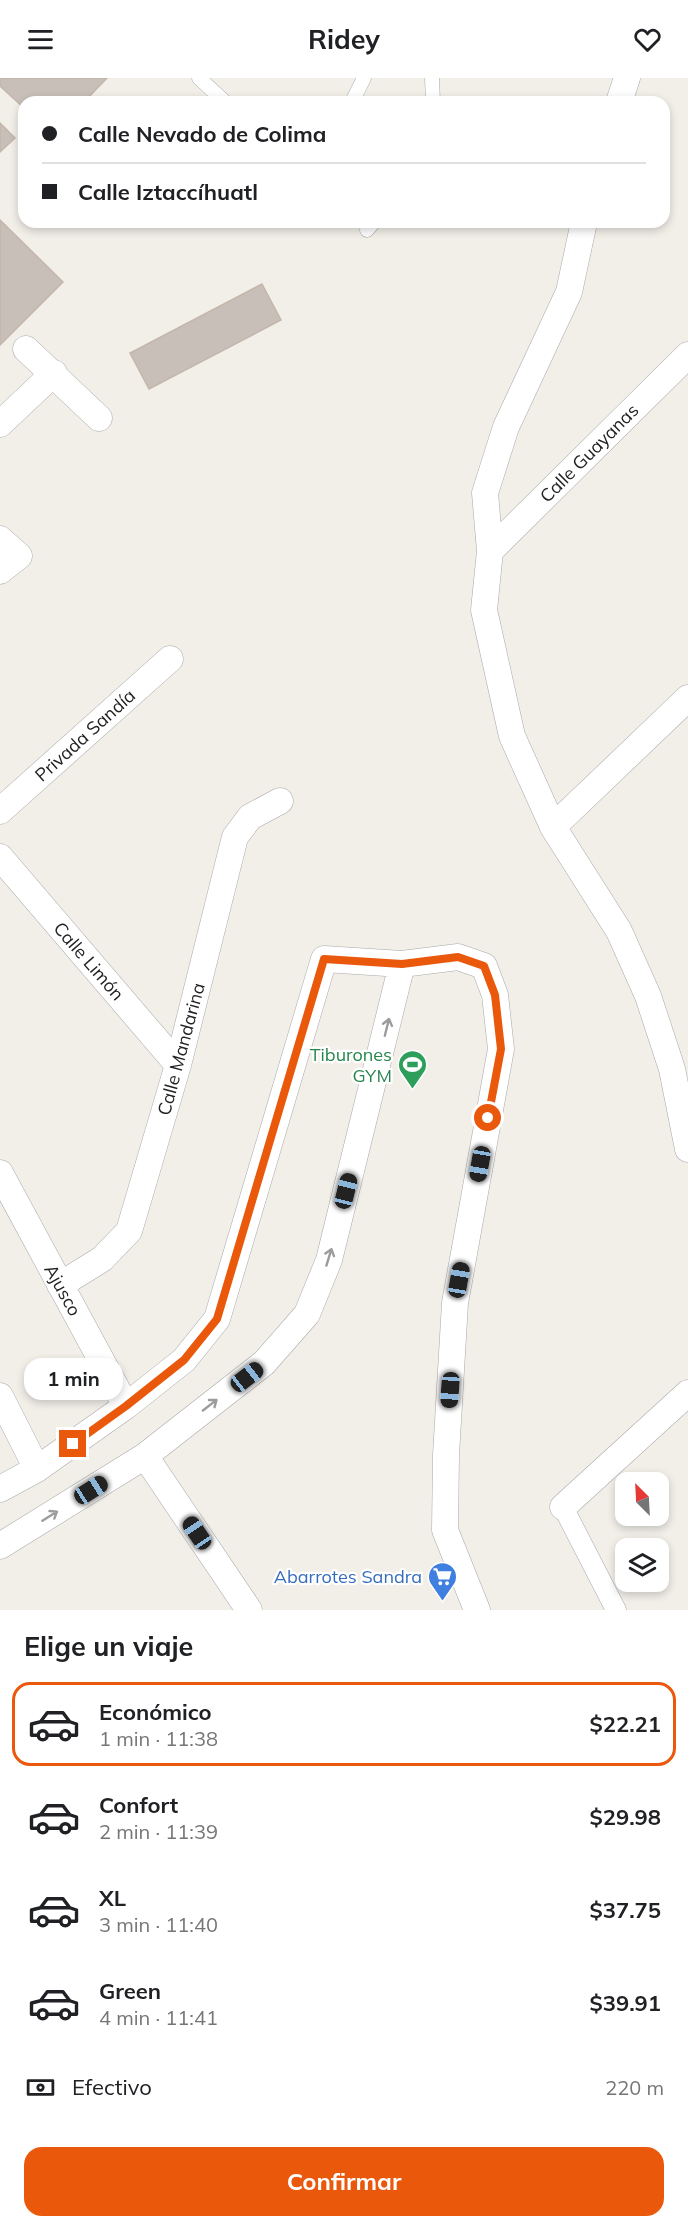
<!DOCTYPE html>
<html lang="es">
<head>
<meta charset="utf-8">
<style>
	:root { --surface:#fff; --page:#f2f2f2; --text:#202124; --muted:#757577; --line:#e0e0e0; --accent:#ea580c }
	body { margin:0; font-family:Mulish,sans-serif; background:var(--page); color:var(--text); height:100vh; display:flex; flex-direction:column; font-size:22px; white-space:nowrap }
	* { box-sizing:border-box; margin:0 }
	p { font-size:20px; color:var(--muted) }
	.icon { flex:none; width:33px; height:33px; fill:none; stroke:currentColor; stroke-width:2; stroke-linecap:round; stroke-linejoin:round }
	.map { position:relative; height:1532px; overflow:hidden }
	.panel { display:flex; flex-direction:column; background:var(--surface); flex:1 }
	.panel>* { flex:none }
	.top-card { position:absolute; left:18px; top:18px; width:652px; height:132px; border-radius:18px; box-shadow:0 3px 9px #0003; display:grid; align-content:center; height:132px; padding:0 24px; background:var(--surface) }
	.needle { width:39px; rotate:336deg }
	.tools { position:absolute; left:615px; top:1394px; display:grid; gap:12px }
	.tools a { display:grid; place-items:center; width:54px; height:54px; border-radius:12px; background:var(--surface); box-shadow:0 3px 9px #0003; font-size:30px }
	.end { position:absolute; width:27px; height:27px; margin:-14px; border:8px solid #ea580c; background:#fff; box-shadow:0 0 0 3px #fff }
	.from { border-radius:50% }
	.bubble { position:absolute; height:42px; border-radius:18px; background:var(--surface); box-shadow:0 3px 9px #0003; font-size:20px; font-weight:700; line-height:42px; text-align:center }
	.car { position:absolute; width:18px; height:36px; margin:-18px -9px; border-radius:8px; box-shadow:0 0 4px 2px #0007; background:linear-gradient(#222 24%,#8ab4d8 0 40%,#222 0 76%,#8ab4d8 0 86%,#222 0) }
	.top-card b { display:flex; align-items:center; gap:21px; height:57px; font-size:22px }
	.top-card b+b { border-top:2px solid var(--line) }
	.top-card i { width:15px; height:15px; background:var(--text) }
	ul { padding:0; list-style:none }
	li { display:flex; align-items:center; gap:18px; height:84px; margin:0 12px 9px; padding:0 12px; border:3px solid transparent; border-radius:18px }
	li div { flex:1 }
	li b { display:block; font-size:22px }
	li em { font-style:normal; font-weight:700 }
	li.current { border-color:var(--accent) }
	li>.icon { width:54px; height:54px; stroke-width:1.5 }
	h2 { padding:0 24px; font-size:27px; line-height:72px }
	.pay { display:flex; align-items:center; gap:15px; height:66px; padding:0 24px; font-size:22px }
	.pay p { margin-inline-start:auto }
	.button { display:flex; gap:12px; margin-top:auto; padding:12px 24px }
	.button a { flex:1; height:69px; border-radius:18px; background:var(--accent); color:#fff; font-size:24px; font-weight:700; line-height:69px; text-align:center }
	header { display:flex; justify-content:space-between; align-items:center; height:78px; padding:0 24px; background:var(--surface); font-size:27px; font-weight:700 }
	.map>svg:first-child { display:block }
	.building { fill:#c7bfb8; stroke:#c4b6ab; stroke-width:1.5 }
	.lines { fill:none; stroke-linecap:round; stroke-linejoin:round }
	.service-casing { stroke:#a9a9a9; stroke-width:15 }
	.pedestrian-casing { stroke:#a9a9a9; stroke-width:21 }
	.minor-casing { stroke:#a9a9a9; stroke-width:27 }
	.service { stroke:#fff; stroke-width:14 }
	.pedestrian { stroke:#fff; stroke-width:20 }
	.minor { stroke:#fff; stroke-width:26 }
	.oneway { stroke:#9c9c9c }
	.route { stroke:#ea580c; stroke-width:8 }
	.labels { text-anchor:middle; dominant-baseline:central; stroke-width:4.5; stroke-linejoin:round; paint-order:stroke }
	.street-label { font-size:18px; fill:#222; stroke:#fff }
	.leisure-label { font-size:18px; fill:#27864d; stroke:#fff; text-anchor:end }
	.shop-label { font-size:18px; fill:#366cbe; stroke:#fff; text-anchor:end }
</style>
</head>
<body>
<header><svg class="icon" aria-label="menu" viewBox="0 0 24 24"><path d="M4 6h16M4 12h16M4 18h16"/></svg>Ridey<svg class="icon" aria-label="heart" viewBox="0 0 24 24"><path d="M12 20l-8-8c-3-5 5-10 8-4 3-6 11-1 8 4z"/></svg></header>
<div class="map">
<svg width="688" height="1532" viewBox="0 0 688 1532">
	<rect width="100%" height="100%" fill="#f2efe9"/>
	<!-- building -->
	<path class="building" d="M 0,0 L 107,0 L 84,24 L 24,24 L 24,30 L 0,8 Z
		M 0,45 L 15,60 L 0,74 Z
		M 0,142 L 63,204 L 0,267 Z
		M 262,206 L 281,242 L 149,311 L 130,275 Z"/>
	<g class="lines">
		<defs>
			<path id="service" d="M 199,0 L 225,24
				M 432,0 L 433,24
				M 352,24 L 364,0
				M 367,152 L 374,144"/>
			<path id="pedestrian" d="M 563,1429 L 616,1532"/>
			<path id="minor" d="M 619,24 L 627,0
				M 584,144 L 569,214 L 506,349 L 485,415 L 490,473 L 484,532 L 512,658 L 553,749 L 619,853 L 648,918 L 672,991 L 688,1071
				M 26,271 L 99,340
				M 0,346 L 54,295
				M 0,461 L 19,478 L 0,493
				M 490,473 L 688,277
				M 0,733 L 170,581
				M 553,749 L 688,620
				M 0,779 L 178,987
				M 0,1095 L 126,1328
				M 60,1207 L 102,1181 L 129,1153 L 178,987 L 235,759 L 250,739 L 280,723
				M 0,1318 L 37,1391
				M 145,1378 L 249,1532
				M 0,1411 L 37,1391 L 126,1328 L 184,1282 L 217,1241 L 324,881 L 402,886 L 458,879 L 484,888 L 495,917 L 501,971 L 455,1225 L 446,1377 L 445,1452 L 477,1532
				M 563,1429 L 688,1315
				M 0,1468 L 145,1378 L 264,1285 L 307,1236 L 329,1182 L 402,886"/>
		</defs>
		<!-- service casing -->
		<use href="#service" class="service-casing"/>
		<!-- pedestrian casing -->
		<use href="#pedestrian" class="pedestrian-casing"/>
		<!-- minor casing -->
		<use href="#minor" class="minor-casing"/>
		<!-- service -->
		<use href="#service" class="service"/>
		<!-- pedestrian -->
		<use href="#pedestrian" class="pedestrian"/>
		<!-- minor -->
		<use href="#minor" class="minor"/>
	</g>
	<!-- one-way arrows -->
	<defs><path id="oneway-shaft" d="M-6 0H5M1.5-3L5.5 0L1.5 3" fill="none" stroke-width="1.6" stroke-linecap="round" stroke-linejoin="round" transform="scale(1.5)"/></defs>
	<g class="oneway">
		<use href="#oneway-shaft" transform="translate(387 949) rotate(-76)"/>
		<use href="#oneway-shaft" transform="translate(329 1179) rotate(-73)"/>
		<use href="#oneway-shaft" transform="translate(210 1327) rotate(-38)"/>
		<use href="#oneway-shaft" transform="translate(50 1438) rotate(-32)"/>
	</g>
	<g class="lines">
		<!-- route -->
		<path class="route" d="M 73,1366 L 126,1328 L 184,1282 L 217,1241 L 324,881 L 402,886 L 458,879 L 484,888 L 495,917 L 501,971 L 488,1040"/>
	</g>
	<!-- icons -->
	<defs>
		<symbol id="stadium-pin" viewBox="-11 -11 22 30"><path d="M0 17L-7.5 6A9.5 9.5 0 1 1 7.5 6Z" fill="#2e9e5b" stroke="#fff"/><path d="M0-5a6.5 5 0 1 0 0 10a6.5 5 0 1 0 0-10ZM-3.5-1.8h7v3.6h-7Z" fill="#fff"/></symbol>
		<symbol id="supermarket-pin" viewBox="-11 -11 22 30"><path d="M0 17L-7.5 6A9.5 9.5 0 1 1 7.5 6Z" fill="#3f7fe0" stroke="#fff"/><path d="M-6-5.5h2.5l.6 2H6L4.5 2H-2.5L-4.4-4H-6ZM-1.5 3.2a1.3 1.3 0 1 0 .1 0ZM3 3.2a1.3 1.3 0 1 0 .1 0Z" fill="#fff"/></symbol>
	</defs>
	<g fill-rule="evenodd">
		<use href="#stadium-pin" x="396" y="970" width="33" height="45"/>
		<use href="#supermarket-pin" x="426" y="1482" width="33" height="45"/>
	</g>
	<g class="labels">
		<!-- street labels -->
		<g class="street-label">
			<text transform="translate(589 375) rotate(-45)">Calle Guayanas</text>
			<text transform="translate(85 657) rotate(-42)">Privada Sandía</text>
			<text transform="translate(89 883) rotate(49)">Calle Limón</text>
			<text transform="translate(181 971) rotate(-75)">Calle Mandarina</text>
			<text transform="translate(63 1212) rotate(61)">Ajusco</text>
		</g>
		<!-- leisure labels -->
		<g class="leisure-label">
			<text x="392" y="976">Tiburones<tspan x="392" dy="21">GYM</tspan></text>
		</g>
		<!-- shop labels -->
		<g class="shop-label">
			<text x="422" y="1498">Abarrotes Sandra</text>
		</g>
	</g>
</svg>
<div class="tools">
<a><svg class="needle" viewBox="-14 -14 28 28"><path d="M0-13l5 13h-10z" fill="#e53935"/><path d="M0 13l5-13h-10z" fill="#757577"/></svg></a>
<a><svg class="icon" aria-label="layers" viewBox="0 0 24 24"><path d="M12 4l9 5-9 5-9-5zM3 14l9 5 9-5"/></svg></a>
</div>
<i class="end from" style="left:488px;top:1040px"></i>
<i class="end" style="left:73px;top:1366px"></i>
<div class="bubble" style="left:24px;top:1280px;width:99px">1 min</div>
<i class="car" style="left:480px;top:1086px;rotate:190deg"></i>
<i class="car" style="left:346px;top:1113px;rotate:14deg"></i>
<i class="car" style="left:459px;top:1202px;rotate:10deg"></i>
<i class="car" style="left:247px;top:1299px;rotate:52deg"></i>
<i class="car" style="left:450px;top:1312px;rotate:184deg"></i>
<i class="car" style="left:91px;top:1412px;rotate:58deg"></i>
<i class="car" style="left:197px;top:1455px;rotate:326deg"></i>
<div class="top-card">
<b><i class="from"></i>Calle Nevado de Colima</b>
<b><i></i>Calle Iztaccíhuatl</b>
</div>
</div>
<section class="panel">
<h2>Elige un viaje</h2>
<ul>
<li class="current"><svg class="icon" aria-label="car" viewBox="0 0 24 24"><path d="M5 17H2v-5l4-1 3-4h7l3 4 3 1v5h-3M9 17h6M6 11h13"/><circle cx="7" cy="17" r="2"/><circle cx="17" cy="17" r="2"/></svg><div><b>Económico</b><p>1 min · 11:38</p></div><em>$22.21</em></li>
<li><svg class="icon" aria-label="car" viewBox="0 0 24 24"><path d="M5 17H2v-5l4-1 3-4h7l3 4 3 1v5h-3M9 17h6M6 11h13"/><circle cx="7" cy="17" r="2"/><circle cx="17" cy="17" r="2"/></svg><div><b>Confort</b><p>2 min · 11:39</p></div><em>$29.98</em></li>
<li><svg class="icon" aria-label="car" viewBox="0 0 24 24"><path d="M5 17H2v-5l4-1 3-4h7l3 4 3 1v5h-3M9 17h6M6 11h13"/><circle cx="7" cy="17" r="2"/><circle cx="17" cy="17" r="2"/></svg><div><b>XL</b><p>3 min · 11:40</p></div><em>$37.75</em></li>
<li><svg class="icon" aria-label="car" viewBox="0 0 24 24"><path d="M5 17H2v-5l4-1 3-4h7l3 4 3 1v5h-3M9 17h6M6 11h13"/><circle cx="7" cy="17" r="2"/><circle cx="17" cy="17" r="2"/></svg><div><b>Green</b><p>4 min · 11:41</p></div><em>$39.91</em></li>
</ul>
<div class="pay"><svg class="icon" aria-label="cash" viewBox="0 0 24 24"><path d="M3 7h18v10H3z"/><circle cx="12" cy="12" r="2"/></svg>Efectivo<p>220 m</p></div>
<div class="button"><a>Confirmar</a></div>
</section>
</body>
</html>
